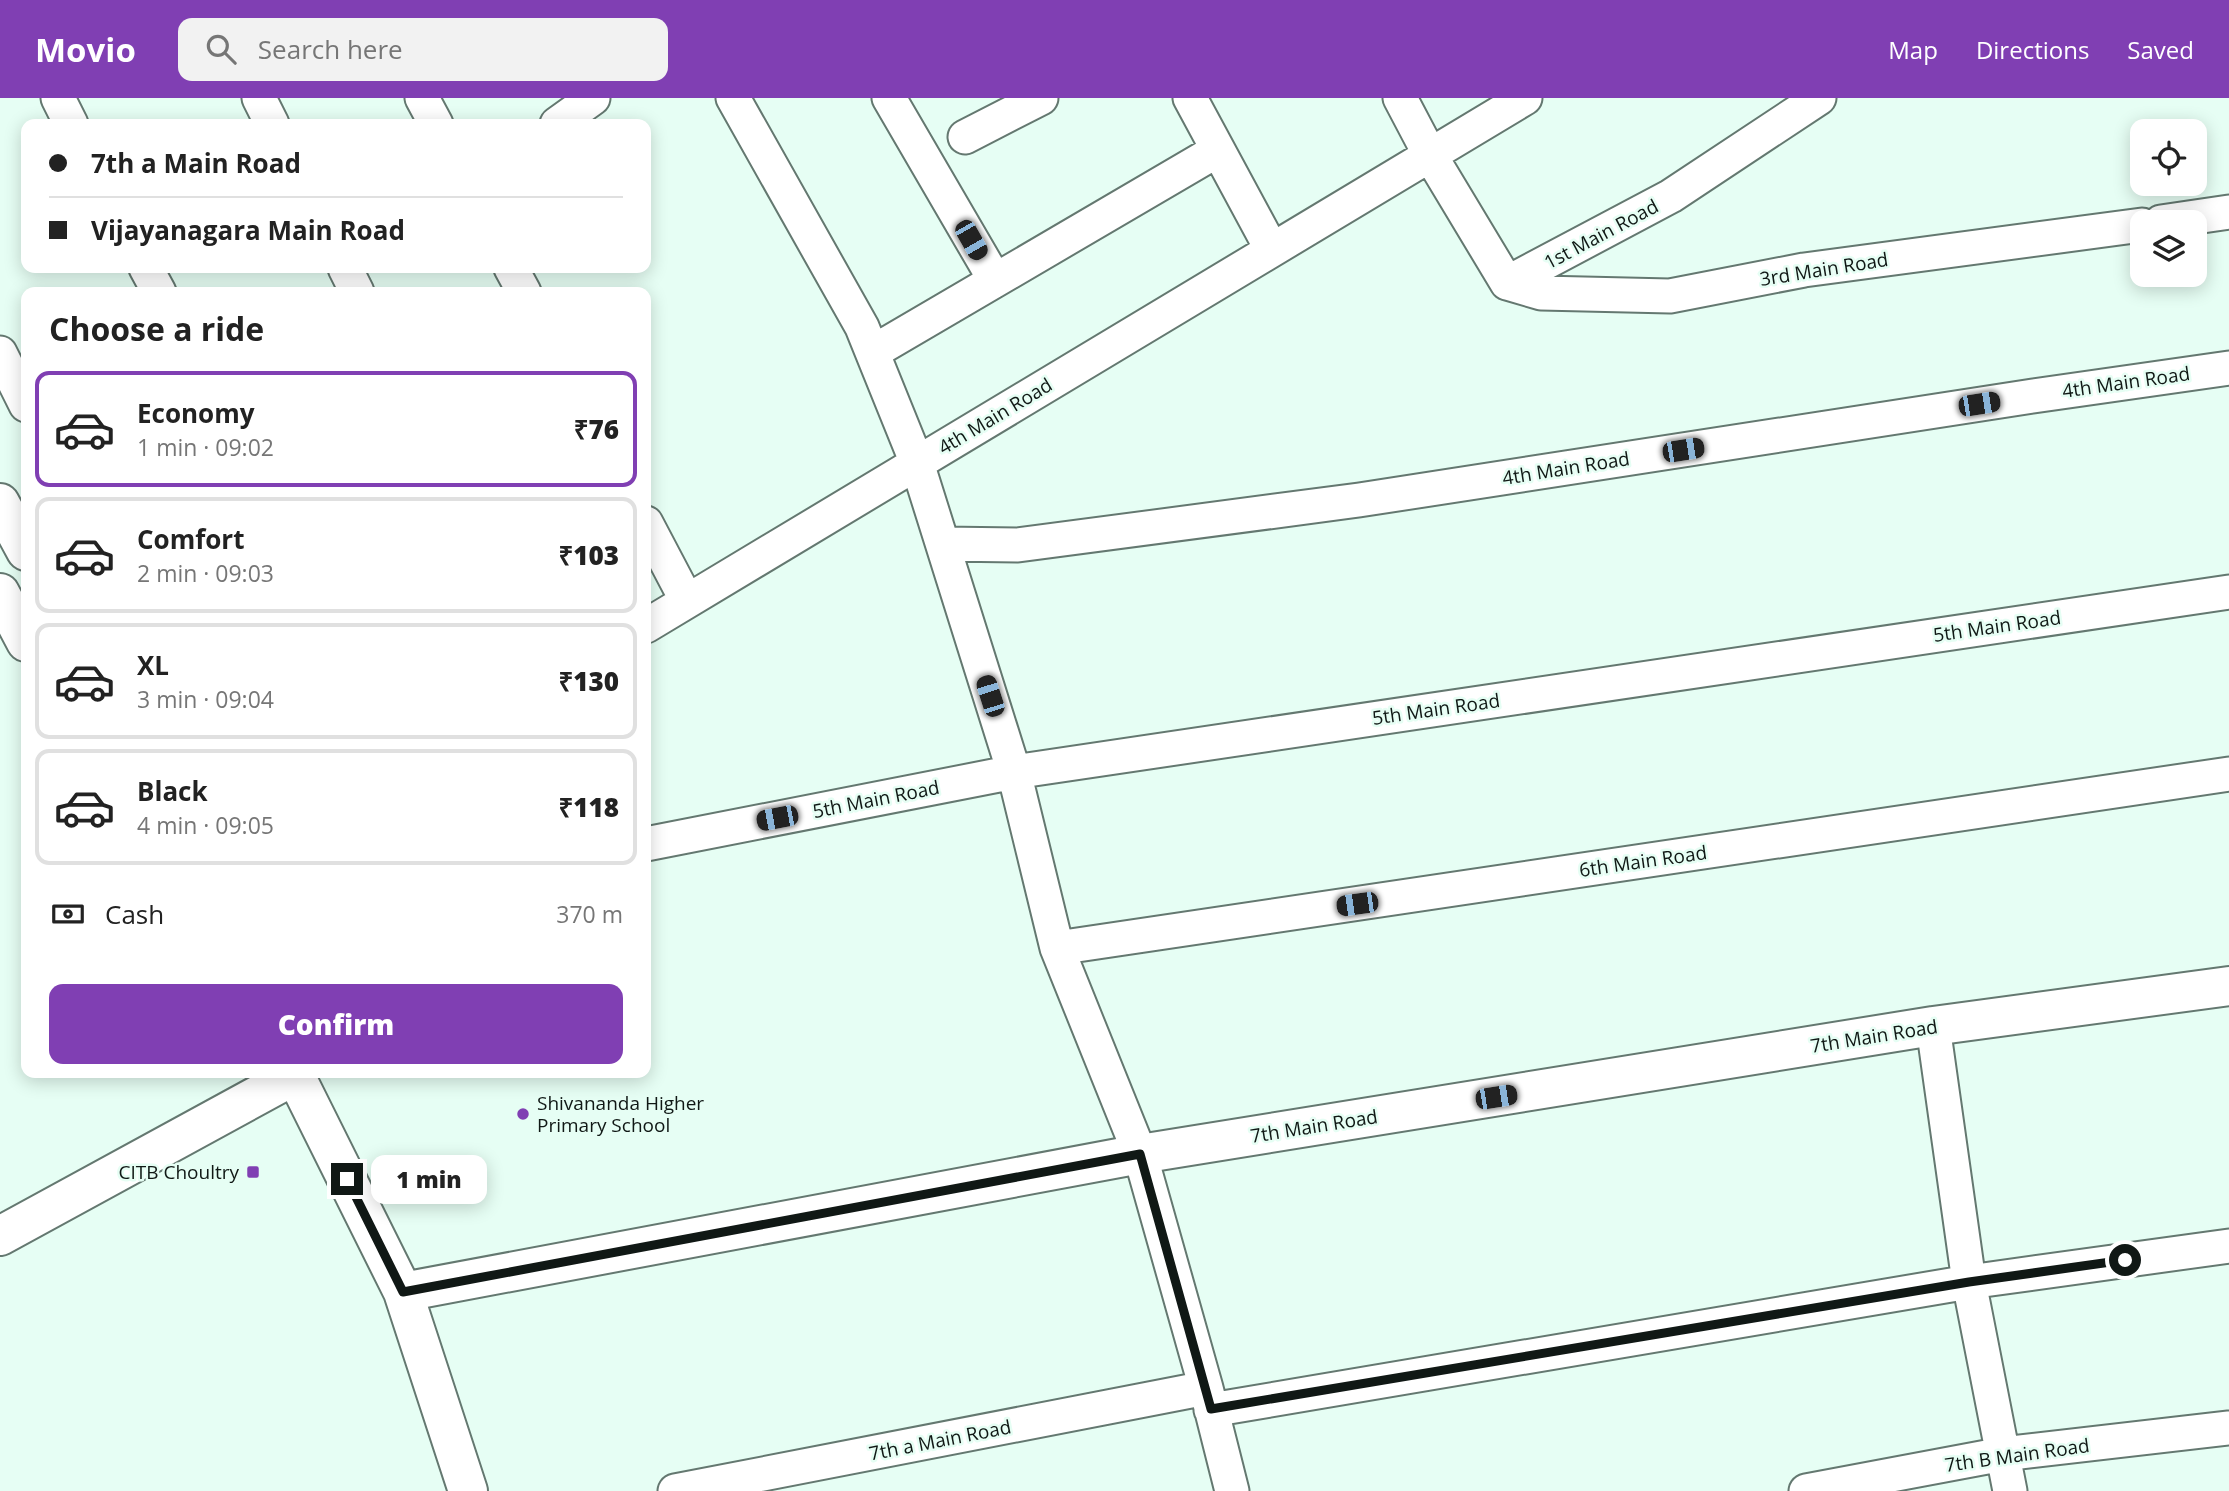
<!DOCTYPE html>
<html lang="en">
<head>
<meta charset="utf-8">
<style>
	:root { --surface:#fff; --page:#f2f2f2; --text:#222; --muted:#767676; --line:#e0e0e0; --accent:#803fb3 }
	body { margin:0; font-family:"Open Sans",sans-serif; background:var(--page); color:var(--text); height:100vh; display:flex; flex-direction:column; font-size:26px; white-space:nowrap }
	* { box-sizing:border-box; margin:0 }
	p { font-size:23px; color:var(--muted) }
	.icon { flex:none; width:38px; height:38px; fill:none; stroke:currentColor; stroke-width:2; stroke-linecap:round; stroke-linejoin:round }
	.map { position:relative; flex:1; overflow:hidden }
	.drawer { position:absolute; left:21px; top:189px; width:630px; height:791px; display:flex; flex-direction:column; background:var(--surface); border-radius:14px; box-shadow:0 4px 18px #0003 }
	.drawer>* { flex:none }
	.banner { position:absolute; left:21px; top:21px; width:630px; height:154px; border-radius:14px; box-shadow:0 4px 18px #0003; display:grid; align-content:center; height:154px; padding:0 28px; background:var(--surface) }
	.fabs { position:absolute; left:2130px; top:21px; display:grid; gap:14px }
	.fabs a { display:grid; place-items:center; width:77px; height:77px; border-radius:14px; background:var(--surface); box-shadow:0 4px 18px #0003; font-size:35px }
	.end { position:absolute; width:32px; height:32px; margin:-16px; border:9px solid #101815; background:#fff; box-shadow:0 0 0 4px #fff }
	.from { border-radius:50% }
	.bubble { position:absolute; height:49px; border-radius:14px; background:var(--surface); box-shadow:0 4px 18px #0003; font-size:23px; font-weight:800; line-height:49px; text-align:center }
	.car { position:absolute; width:21px; height:42px; margin:-21px -10px; border-radius:9px; box-shadow:0 0 5px 2px #0007; background:linear-gradient(#222 24%,#8ab4d8 0 40%,#222 0 76%,#8ab4d8 0 86%,#222 0) }
	.banner b { display:flex; align-items:center; gap:24px; height:66px; font-size:26px }
	.banner b+b { border-top:2px solid var(--line) }
	.banner i { width:18px; height:18px; background:var(--text) }
	ul { padding:0; list-style:none }
	li { display:flex; align-items:center; gap:21px; height:116px; margin:0 14px 10px; padding:0 14px; border:4px solid var(--line); border-radius:14px }
	li div { flex:1 }
	li b { display:block; font-size:26px }
	li em { font-style:normal; font-weight:800 }
	li.current { border-color:var(--accent) }
	li>.icon { width:63px; height:63px; stroke-width:1.5 }
	h2 { padding:0 28px; font-size:32px; line-height:84px }
	.pay { display:flex; align-items:center; gap:18px; height:77px; padding:0 28px; font-size:26px }
	.pay p { margin-inline-start:auto }
	.button { display:flex; gap:14px; margin-top:auto; padding:14px 28px }
	.button a { flex:1; height:80px; border-radius:14px; background:var(--accent); color:#fff; font-size:28px; font-weight:800; line-height:80px; text-align:center }
	header { display:flex; align-items:center; gap:42px; box-sizing:border-box; height:98px; padding:0 35px; background:var(--accent); color:#fff }
	header strong { font-size:33px }
	nav { display:flex; gap:38px; margin-inline-start:auto; font-size:24px }
	.search { width:490px; height:63px; background:var(--page); display:flex; align-items:center; gap:18px; box-sizing:border-box; padding:0 24px; border-radius:14px; color:var(--muted); font-size:26px }
	.map>svg:first-child { display:block }
	.lines { fill:none; stroke-linecap:round; stroke-linejoin:round }
	.minor-casing { stroke:#647870; stroke-width:37 }
	.tertiary-casing { stroke:#647870; stroke-width:42 }
	.minor { stroke:#fff; stroke-width:33 }
	.tertiary { stroke:#fff; stroke-width:38 }
	.route { stroke:#101815; stroke-width:9 }
	.poi-dot { fill:#803fb3; stroke:#e6fef4; stroke-width:2.5 }
	.labels { text-anchor:middle; dominant-baseline:central; stroke-width:5; stroke-linejoin:round; paint-order:stroke }
	.street-label { font-size:19px; fill:#101815; stroke:#e6fef4 }
	.poi-label { font-size:19px; fill:#101815; stroke:#e6fef4; text-anchor:start }
</style>
</head>
<body>
<header>
<strong>Movio</strong>
<div class="search"><svg class="icon" aria-label="search" viewBox="0 0 24 24"><circle cx="10" cy="10" r="6"/><path d="M15 15l6 6"/></svg>Search here</div>
<nav><a>Map</a><a>Directions</a><a>Saved</a></nav>
</header>
<div class="map">
<svg width="2229" height="1393" viewBox="0 0 2229 1393">
	<rect width="100%" height="100%" fill="#e6fef4"/>
	<g class="lines">
		<defs>
			<path id="minor" d="M 58,0 L 71,26
				M 259,0 L 272,26
				M 422,0 L 436,26
				M 733,0 L 862,229 L 917,365 L 1014,674 L 1057,850 L 1140,1056 L 1206,1290 L 1232,1393
				M 889,0 L 995,182
				M 1190,0 L 1272,152
				M 1400,0 L 1430,57 L 1507,185 L 1671,98 L 1819,0
				M 557,26 L 593,0
				M 965,39 L 1041,0
				M 2161,124 L 2229,114
				M 146,170 L 159,194
				M 345,170 L 357,194
				M 511,170 L 524,194
				M 1507,185 L 1541,195 L 1670,198 L 1804,172 L 2142,127
				M 873,254 L 1218,52
				M 0,255 L 26,307
				M 646,425 L 687,503
				M 943,446 L 1018,447 L 1359,402 L 2033,298 L 2229,270
				M 646,528 L 1525,0
				M 646,746 L 1014,674 L 2229,494
				M 1057,850 L 2229,676
				M 1933,928 L 1969,1184 L 2010,1393
				M 1211,1312 L 1969,1184 L 2229,1148
				M 675,1393 L 1206,1290
				M 1806,1393 L 2003,1356 L 2229,1330"/>
			<path id="tertiary" d="M 0,405 L 26,453
				M 0,495 L 26,544
				M 294,975 L 403,1194 L 468,1393
				M 0,1138 L 295,977
				M 403,1194 L 1140,1056 L 1933,928 L 2229,888"/>
		</defs>
		<!-- minor casing -->
		<use href="#minor" class="minor-casing"/>
		<!-- tertiary casing -->
		<use href="#tertiary" class="tertiary-casing"/>
		<!-- minor -->
		<use href="#minor" class="minor"/>
		<!-- tertiary -->
		<use href="#tertiary" class="tertiary"/>
	</g>
	<g class="lines">
		<!-- route -->
		<path class="route" d="M 347,1081 L 403,1194 L 1140,1056 L 1211,1311 L 1969,1184 L 2125,1162"/>
	</g>
	<!-- markers -->
	<g class="poi-dot">
		<circle cx="523" cy="1016" r="7"/>
		<rect x="246" y="1067" width="14" height="14" rx="3.5"/>
	</g>
	<g class="labels">
		<!-- street labels -->
		<g class="street-label">
			<text transform="translate(1601 136) rotate(-28)">1st Main Road</text>
			<text transform="translate(1824 171) rotate(-9)">3rd Main Road</text>
			<text transform="translate(2126 284) rotate(-8)">4th Main Road</text>
			<text transform="translate(995 318) rotate(-31)">4th Main Road</text>
			<text transform="translate(1566 370) rotate(-9)">4th Main Road</text>
			<text transform="translate(1997 528) rotate(-8)">5th Main Road</text>
			<text transform="translate(1436 611) rotate(-8)">5th Main Road</text>
			<text transform="translate(876 701) rotate(-11)">5th Main Road</text>
			<text transform="translate(1643 763) rotate(-8)">6th Main Road</text>
			<text transform="translate(1874 938) rotate(-9)">7th Main Road</text>
			<text transform="translate(1314 1028) rotate(-9)">7th Main Road</text>
			<text transform="translate(940 1342) rotate(-11)">7th a Main Road</text>
			<text transform="translate(2017 1357) rotate(-8)">7th B Main Road</text>
		</g>
		<!-- poi labels -->
		<g class="poi-label">
			<text x="537" y="1005">Shivananda Higher<tspan x="537" dy="22">Primary School</tspan></text>
			<text x="239" y="1074" text-anchor="end">CITB Choultry</text>
		</g>
	</g>
</svg>
<div class="fabs">
<a><svg class="icon" aria-label="locate" viewBox="0 0 24 24"><circle cx="12" cy="12" r="6"/><path d="M12 2v4M12 18v4M2 12h4M18 12h4"/></svg></a>
<a><svg class="icon" aria-label="layers" viewBox="0 0 24 24"><path d="M12 4l9 5-9 5-9-5zM3 14l9 5 9-5"/></svg></a>
</div>
<i class="end from" style="left:2125px;top:1162px"></i>
<i class="end" style="left:347px;top:1081px"></i>
<div class="bubble" style="left:371px;top:1057px;width:116px">1 min</div>
<i class="car" style="left:971px;top:142px;rotate:150deg"></i>
<i class="car" style="left:1979px;top:306px;rotate:81deg"></i>
<i class="car" style="left:1683px;top:352px;rotate:81deg"></i>
<i class="car" style="left:990px;top:598px;rotate:342deg"></i>
<i class="car" style="left:777px;top:720px;rotate:259deg"></i>
<i class="car" style="left:1357px;top:806px;rotate:262deg"></i>
<i class="car" style="left:1496px;top:999px;rotate:81deg"></i>
<div class="banner">
<b><i class="from"></i>7th a Main Road</b>
<b><i></i>Vijayanagara Main Road</b>
</div>
<section class="drawer">
<h2>Choose a ride</h2>
<ul>
<li class="current"><svg class="icon" aria-label="car" viewBox="0 0 24 24"><path d="M5 17H2v-5l4-1 3-4h7l3 4 3 1v5h-3M9 17h6M6 11h13"/><circle cx="7" cy="17" r="2"/><circle cx="17" cy="17" r="2"/></svg><div><b>Economy</b><p>1 min · 09:02</p></div><em>₹76</em></li>
<li><svg class="icon" aria-label="car" viewBox="0 0 24 24"><path d="M5 17H2v-5l4-1 3-4h7l3 4 3 1v5h-3M9 17h6M6 11h13"/><circle cx="7" cy="17" r="2"/><circle cx="17" cy="17" r="2"/></svg><div><b>Comfort</b><p>2 min · 09:03</p></div><em>₹103</em></li>
<li><svg class="icon" aria-label="car" viewBox="0 0 24 24"><path d="M5 17H2v-5l4-1 3-4h7l3 4 3 1v5h-3M9 17h6M6 11h13"/><circle cx="7" cy="17" r="2"/><circle cx="17" cy="17" r="2"/></svg><div><b>XL</b><p>3 min · 09:04</p></div><em>₹130</em></li>
<li><svg class="icon" aria-label="car" viewBox="0 0 24 24"><path d="M5 17H2v-5l4-1 3-4h7l3 4 3 1v5h-3M9 17h6M6 11h13"/><circle cx="7" cy="17" r="2"/><circle cx="17" cy="17" r="2"/></svg><div><b>Black</b><p>4 min · 09:05</p></div><em>₹118</em></li>
</ul>
<div class="pay"><svg class="icon" aria-label="cash" viewBox="0 0 24 24"><path d="M3 7h18v10H3z"/><circle cx="12" cy="12" r="2"/></svg>Cash<p>370 m</p></div>
<div class="button"><a>Confirm</a></div>
</section>
</div>
</body>
</html>
